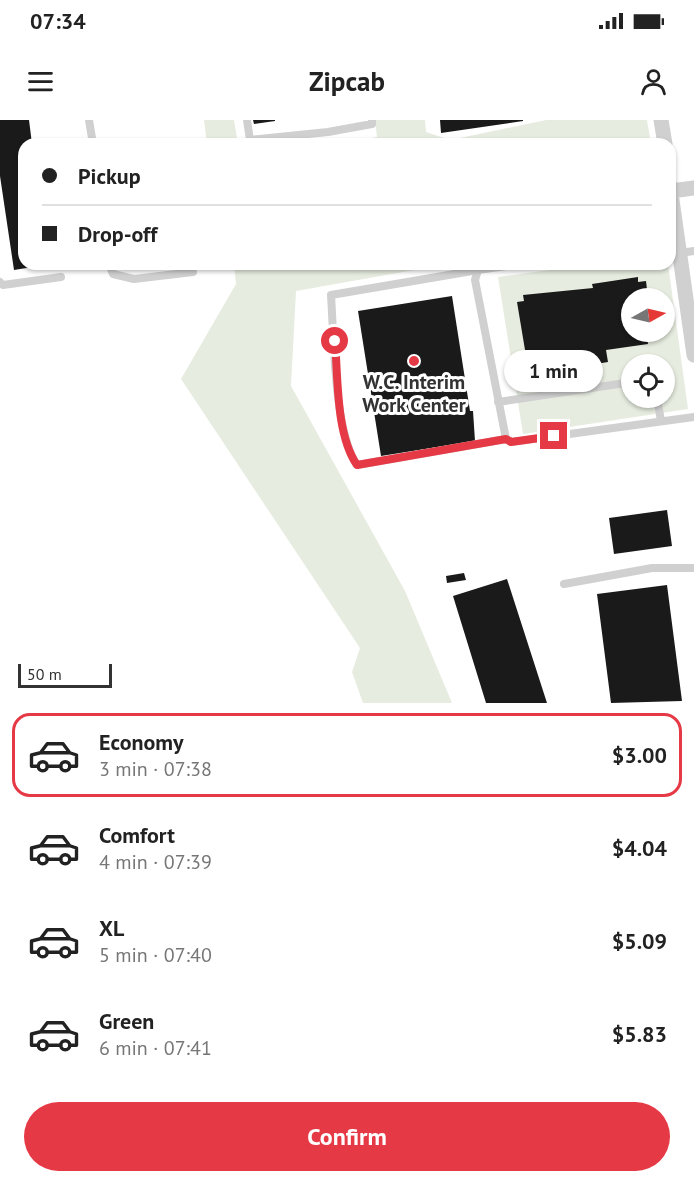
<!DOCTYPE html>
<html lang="en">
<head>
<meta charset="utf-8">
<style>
	:root { --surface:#fff; --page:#f2f2f2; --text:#222; --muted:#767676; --line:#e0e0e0; --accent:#e63946 }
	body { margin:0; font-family:"PT Sans",sans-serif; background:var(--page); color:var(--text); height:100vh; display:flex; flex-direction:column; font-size:22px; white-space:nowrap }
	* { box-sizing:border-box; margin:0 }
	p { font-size:20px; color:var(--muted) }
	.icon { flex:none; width:33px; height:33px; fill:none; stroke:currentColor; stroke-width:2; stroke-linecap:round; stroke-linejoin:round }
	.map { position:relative; height:583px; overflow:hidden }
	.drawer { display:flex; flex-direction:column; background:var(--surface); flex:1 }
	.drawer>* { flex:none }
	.hud { position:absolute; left:18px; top:18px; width:658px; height:132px; border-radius:18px; box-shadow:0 2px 4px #0004; display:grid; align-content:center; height:132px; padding:0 24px; background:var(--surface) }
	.needle { width:39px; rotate:82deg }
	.buttons { position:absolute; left:621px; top:168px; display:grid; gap:12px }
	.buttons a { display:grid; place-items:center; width:54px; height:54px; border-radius:50%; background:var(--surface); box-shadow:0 2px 4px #0004; font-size:30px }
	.scale { position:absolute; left:18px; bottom:15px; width:94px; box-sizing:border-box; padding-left:6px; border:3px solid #333; border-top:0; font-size:16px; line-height:21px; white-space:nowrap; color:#333; -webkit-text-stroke:4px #fff; paint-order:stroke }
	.end { position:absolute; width:27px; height:27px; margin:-14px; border:8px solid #e63946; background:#fff; box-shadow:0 0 0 3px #fff }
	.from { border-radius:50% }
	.bubble { position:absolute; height:42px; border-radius:21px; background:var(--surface); box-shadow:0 2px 4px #0004; font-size:20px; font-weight:600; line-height:42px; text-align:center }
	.hud b { display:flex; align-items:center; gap:21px; height:57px; font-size:22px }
	.hud b+b { border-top:2px solid var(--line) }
	.hud i { width:15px; height:15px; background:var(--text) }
	ul { padding:10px 0 0; list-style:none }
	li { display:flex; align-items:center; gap:18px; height:84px; margin:0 12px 9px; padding:0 12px; border:3px solid transparent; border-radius:18px }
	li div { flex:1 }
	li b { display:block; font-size:22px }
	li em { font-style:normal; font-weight:600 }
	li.on { border-color:var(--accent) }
	li>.icon { width:54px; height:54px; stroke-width:1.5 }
	.action { display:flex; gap:12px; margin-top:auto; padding:12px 24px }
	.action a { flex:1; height:69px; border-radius:36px; background:var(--accent); color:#fff; font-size:24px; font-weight:600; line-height:69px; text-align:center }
	.status { display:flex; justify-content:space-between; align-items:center; height:42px; padding:0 30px; background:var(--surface); direction:ltr }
	.status svg { height:16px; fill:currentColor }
	header { display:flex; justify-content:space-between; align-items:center; height:78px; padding:0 24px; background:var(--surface); font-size:27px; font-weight:600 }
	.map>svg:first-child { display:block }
	.green { fill:#e6ecdf; fill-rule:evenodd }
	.building { fill:#1a1a1a }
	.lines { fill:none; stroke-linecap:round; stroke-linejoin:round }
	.lane { stroke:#d0d0d0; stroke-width:8 }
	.street { stroke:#d0d0d0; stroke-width:15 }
	.route { stroke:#e63946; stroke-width:8 }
	.poi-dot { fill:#e63946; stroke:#fff; stroke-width:2 }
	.labels { text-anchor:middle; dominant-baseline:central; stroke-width:6; stroke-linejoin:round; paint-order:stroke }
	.poi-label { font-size:20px; font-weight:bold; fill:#333; stroke:#fff }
</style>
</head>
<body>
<div class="status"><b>07:34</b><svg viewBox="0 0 49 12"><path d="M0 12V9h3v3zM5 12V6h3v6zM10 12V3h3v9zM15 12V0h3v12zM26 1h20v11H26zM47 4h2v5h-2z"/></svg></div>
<header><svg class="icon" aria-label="menu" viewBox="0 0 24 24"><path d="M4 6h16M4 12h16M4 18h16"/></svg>Zipcab<svg class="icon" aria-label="person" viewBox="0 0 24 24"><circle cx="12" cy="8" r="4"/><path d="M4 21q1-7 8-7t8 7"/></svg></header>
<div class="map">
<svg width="694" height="583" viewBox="0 0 694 583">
	<rect width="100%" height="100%" fill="#fff"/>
	<!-- green -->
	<path class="green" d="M 204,0 L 234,0 L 238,24 L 207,24 Z
		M 375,0 L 425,0 L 426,12 L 450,20 L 546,0 L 647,0 L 651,24 L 336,24 L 377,17 Z
		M 234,144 L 448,144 L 296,171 L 291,266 L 405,471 L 452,583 L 363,583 L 352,552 L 360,528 L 181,259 L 236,164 Z
		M 593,144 L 668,144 L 688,289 L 523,314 L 498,157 ZM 632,178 L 664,178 L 664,212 L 632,212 ZM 632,244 L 664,244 L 664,278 L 632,278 Z"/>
	<!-- building -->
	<path class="building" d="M 0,0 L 29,0 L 32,24 L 24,24 L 24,144 L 45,145 L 14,150 L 0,56 Z
		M 253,0 L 275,0 L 275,1 L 254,4 Z
		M 440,0 L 523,0 L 523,1 L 441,13 Z
		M 638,157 L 638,162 L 646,161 L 648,178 L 632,178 L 632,212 L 653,212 L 654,216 L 647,217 L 648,224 L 606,230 L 608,242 L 596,244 L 595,238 L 582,239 L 581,234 L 534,240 L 534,235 L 526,236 L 517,182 L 524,181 L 523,175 L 593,168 L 592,164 Z
		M 452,176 L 470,291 L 473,291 L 475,321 L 381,336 L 358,191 Z
		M 667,390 L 672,426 L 614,434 L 609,398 Z
		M 464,453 L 466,460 L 447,463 L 446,456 Z
		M 507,459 L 547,583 L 486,583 L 453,476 Z
		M 667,465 L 682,581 L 611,583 L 597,474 Z"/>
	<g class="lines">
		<!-- lane -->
		<path class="lane" d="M 89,0 L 93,24
			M 247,0 L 250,20 L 328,12 L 372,4 L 372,0
			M 680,133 L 694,131
			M 109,144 L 113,154 L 134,159 L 193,152
			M 521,144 L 478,150 L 475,160 L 506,319 L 511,322 L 694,297
			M 478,150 L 331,175 C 334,219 334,311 357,345 L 506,319
			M 0,162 L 3,165 L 61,157
			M 657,278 L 661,301
			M 498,282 L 632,262
			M 564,464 L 652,448 L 694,448"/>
		<!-- street -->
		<path class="street" d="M 661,0 L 665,24
			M 670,66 L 694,235
			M 671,71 L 694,68"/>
	</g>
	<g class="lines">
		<!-- route -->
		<path class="route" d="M 335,221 C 338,258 336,315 357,345 L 506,319 L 511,322 L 554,316"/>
	</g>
	<!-- markers -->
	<circle class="poi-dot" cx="414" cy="241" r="6"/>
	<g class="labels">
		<!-- poi labels -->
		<g class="poi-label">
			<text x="414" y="262">W.C. Interim<tspan x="414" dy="23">Work Center</tspan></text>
		</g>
	</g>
</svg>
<div class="buttons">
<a><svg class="needle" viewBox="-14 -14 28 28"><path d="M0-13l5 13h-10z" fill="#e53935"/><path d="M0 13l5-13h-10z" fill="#767676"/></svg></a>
<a><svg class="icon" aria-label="locate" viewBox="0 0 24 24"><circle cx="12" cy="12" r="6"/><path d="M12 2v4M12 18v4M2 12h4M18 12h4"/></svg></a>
</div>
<div class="scale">50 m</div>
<i class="end from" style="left:335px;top:221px"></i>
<i class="end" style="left:554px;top:316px"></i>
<div class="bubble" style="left:504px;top:230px;width:99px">1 min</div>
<div class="hud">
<b><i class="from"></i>Pickup</b>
<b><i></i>Drop-off</b>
</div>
</div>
<section class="drawer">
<ul>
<li class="on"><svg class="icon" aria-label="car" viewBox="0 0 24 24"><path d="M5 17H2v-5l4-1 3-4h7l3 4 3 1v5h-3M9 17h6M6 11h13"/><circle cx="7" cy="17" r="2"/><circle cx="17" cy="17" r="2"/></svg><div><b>Economy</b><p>3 min · 07:38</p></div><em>$3.00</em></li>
<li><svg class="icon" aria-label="car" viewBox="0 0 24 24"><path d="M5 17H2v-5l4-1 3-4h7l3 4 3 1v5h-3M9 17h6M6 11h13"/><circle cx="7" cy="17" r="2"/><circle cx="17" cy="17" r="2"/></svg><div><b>Comfort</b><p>4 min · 07:39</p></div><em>$4.04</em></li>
<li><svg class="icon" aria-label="car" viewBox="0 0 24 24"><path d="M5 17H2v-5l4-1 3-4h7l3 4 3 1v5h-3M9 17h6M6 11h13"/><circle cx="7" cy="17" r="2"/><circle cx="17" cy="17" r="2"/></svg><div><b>XL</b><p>5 min · 07:40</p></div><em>$5.09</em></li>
<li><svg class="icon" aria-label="car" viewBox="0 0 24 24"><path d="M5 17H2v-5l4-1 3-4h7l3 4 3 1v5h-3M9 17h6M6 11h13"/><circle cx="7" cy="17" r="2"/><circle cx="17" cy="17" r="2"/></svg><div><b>Green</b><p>6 min · 07:41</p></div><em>$5.83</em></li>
</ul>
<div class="action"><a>Confirm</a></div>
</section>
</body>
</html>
